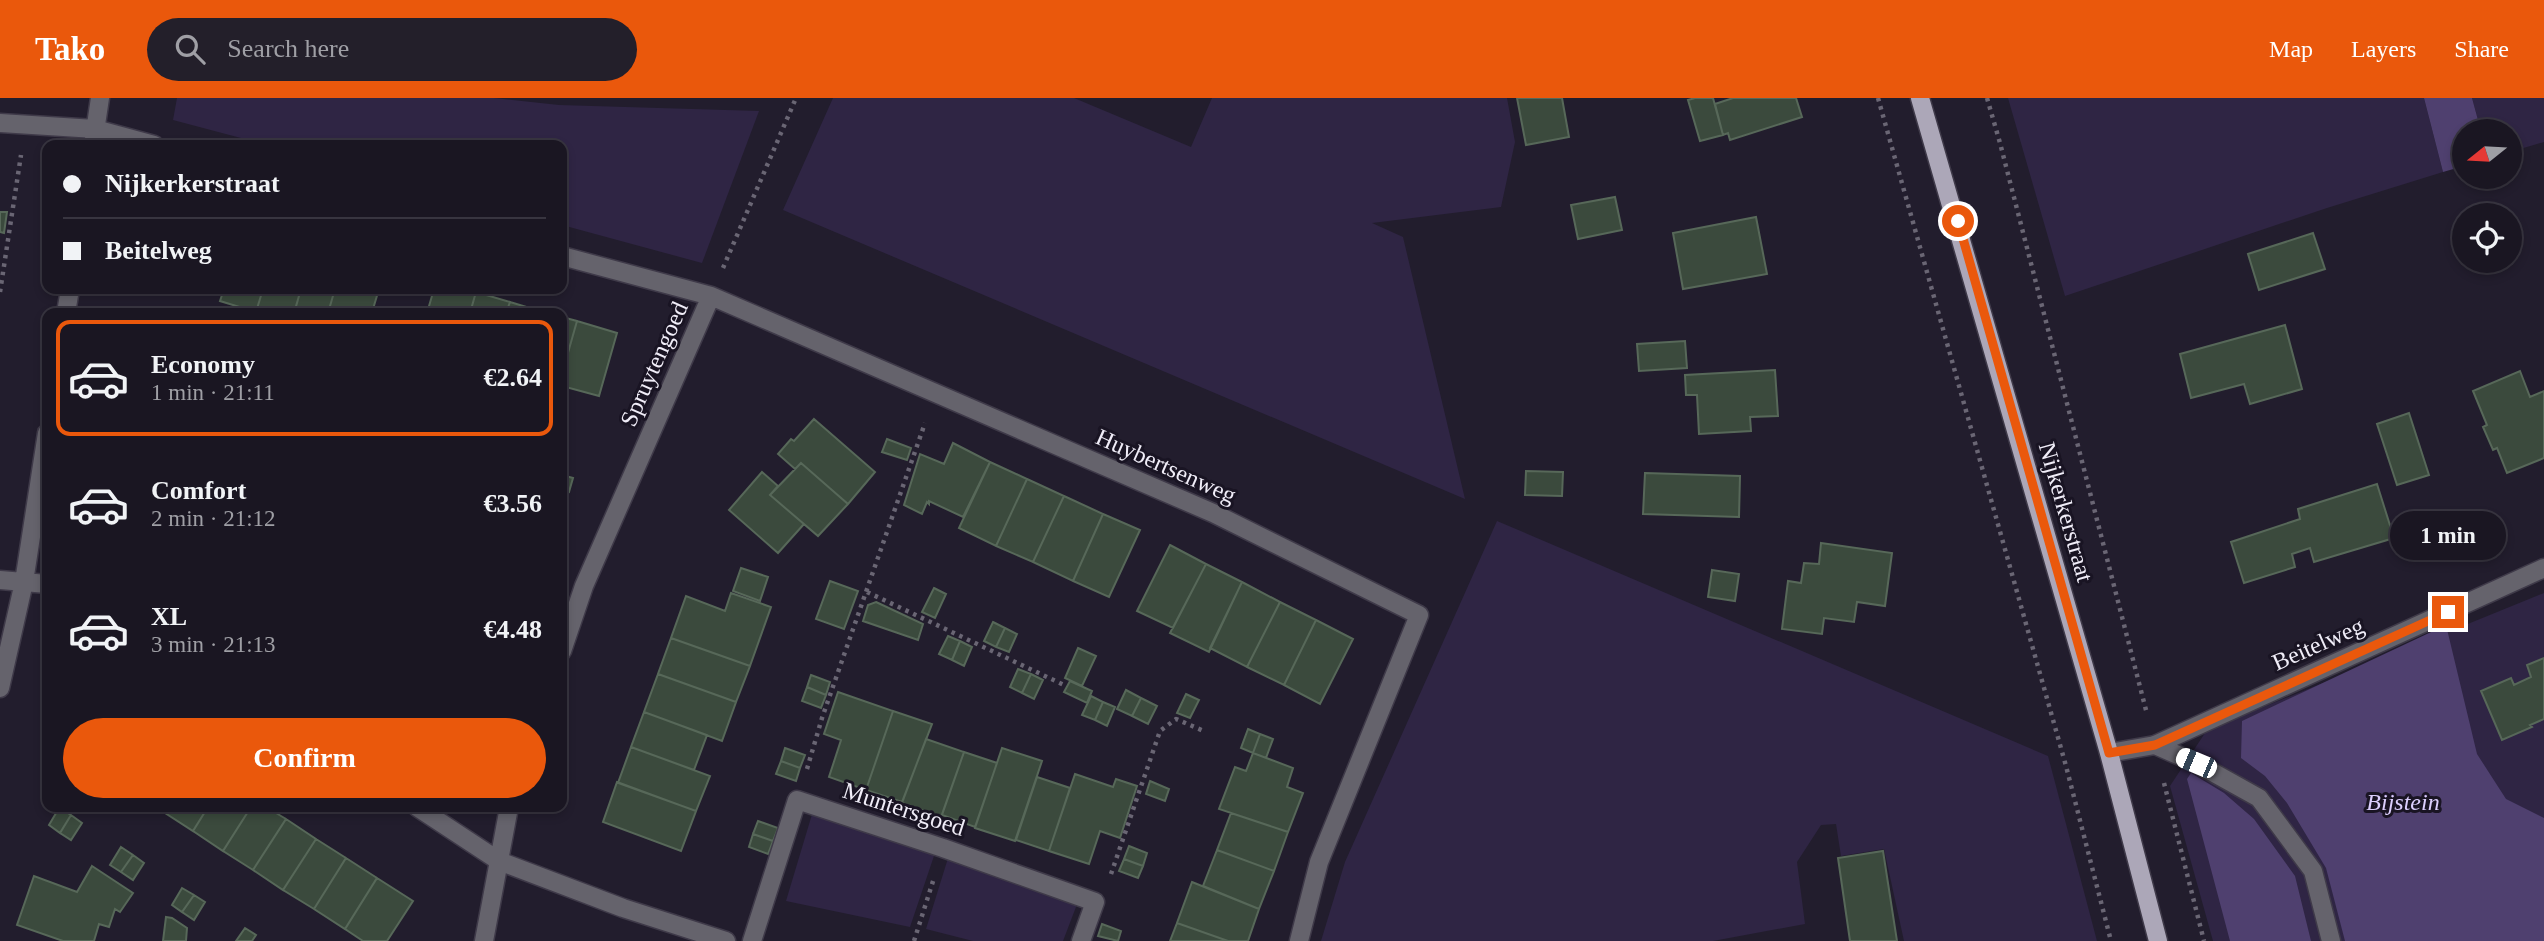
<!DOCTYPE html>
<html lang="en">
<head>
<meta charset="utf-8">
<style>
	:root { --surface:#1a1622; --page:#231f2a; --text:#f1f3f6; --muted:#9f9fa5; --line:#383540; --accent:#ea580c }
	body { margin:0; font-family:Georgia,serif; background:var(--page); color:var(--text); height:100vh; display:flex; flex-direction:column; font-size:26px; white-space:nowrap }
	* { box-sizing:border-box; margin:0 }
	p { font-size:23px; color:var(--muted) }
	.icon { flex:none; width:38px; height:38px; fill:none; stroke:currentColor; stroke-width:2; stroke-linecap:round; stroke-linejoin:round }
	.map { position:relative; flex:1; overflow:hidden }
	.panel { position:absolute; left:42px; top:210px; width:525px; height:504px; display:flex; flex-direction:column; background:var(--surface); border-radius:14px; box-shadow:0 4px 10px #0003,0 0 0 2px var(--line) }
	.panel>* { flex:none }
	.top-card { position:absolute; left:42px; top:42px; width:525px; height:154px; border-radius:14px; box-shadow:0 4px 10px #0003,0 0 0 2px var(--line); display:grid; align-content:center; height:154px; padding:0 21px; background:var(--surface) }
	.needle { width:46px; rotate:252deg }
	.tools { position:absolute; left:2452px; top:21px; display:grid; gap:14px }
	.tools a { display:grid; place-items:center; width:70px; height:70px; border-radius:50%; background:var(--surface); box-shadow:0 4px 10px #0003,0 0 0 2px var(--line); font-size:35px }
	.end { position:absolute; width:32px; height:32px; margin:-16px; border:9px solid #ea580c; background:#fff; box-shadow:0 0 0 4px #fff }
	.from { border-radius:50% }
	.bubble { position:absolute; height:49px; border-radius:24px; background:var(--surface); box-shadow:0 4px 10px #0003,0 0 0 2px var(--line); font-size:23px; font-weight:800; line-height:49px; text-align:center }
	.car { position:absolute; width:21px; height:42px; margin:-21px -10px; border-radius:9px; box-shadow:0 0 5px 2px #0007; background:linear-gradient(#fff 24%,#345 0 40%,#fff 0 76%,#345 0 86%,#fff 0) }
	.top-card b { display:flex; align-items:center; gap:24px; height:66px; font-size:26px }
	.top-card b+b { border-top:2px solid var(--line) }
	.top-card i { width:18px; height:18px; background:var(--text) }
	ul { padding:12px 0 0; list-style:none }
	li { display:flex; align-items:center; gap:21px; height:116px; margin:0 14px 10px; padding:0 7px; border:4px solid transparent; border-radius:14px }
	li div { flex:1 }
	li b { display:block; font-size:26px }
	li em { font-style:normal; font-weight:800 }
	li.selected { border-color:var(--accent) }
	li>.icon { width:63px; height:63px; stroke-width:1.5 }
	.action { display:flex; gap:14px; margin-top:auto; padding:14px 21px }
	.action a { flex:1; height:80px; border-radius:42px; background:var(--accent); color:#fff; font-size:28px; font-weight:800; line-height:80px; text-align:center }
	header { display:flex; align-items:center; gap:42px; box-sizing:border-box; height:98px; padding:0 35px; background:var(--accent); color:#fff }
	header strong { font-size:33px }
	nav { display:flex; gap:38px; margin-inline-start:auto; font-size:24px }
	.search { width:490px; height:63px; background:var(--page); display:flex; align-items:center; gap:18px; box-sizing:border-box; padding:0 24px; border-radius:38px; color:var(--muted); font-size:26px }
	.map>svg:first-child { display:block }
	.green { fill:#2f2544 }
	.forest { fill:#4f406f }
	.building { fill:#3b4a3d; stroke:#576859; stroke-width:2 }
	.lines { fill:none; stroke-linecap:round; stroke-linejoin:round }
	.lane-casing { stroke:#3f3a49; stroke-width:21 }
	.street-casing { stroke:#3f3a49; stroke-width:21 }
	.primary-casing { stroke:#3f3a49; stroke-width:21 }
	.path { stroke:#6a6674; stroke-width:4.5; stroke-dasharray:3.5 5; stroke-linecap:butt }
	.lane { stroke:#65636c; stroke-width:18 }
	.street { stroke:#65636c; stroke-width:18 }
	.primary { stroke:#aca7b8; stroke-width:18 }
	.route { stroke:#ea580c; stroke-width:9 }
	.labels { text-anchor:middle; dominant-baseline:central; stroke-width:6; stroke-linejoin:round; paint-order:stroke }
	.street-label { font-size:24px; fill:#f0edf8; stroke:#191423 }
	.park-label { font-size:24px; font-style:italic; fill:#dccffe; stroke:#191423 }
</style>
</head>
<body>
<header>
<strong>Tako</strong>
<div class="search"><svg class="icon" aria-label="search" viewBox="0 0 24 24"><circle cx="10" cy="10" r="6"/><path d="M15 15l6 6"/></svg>Search here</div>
<nav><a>Map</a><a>Layers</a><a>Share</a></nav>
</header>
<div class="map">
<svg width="2544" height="843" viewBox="0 0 2544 843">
	<rect width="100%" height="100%" fill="#221d2d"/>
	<!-- green -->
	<path class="green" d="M 177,0 L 494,0 L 559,7 L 759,13 L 702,165 L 562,127 L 562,47 L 267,47 L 173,22 Z
		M 833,0 L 1074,0 L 1191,49 L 1212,0 L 1507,0 L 1515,44 L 1501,109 L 1372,125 L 1403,139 L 1465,401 L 783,112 Z
		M 2008,0 L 2424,0 L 2443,74 L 2327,110 L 2065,198 Z
		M 2472,0 L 2544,0 L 2544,44 L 2510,54 L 2510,33 L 2481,33 Z
		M 1497,423 L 2048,658 L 2097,843 L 1904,843 L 1884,751 L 1841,758 L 1836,726 L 1821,727 L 1797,764 L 1805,826 L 1713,843 L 1321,843 L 1345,764 Z
		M 2544,495 L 2544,843 L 2213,843 L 2170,688 L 2207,632 Z
		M 813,713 L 936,752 L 910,829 L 786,803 Z
		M 949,757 L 1079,801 L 1063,843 L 973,843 L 926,831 Z"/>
	<!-- forest -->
	<path class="forest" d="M 2424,0 L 2472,0 L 2481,33 L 2464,33 L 2464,68 L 2443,74 Z
		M 2446,527 L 2477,656 L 2506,701 L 2544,720 L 2544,843 L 2345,843 L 2326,770 L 2287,705 L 2265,678 L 2241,660 L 2242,623 Z
		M 2191,675 L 2224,695 L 2254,721 L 2295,778 L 2311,843 L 2230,843 L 2187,681 Z"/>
	<!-- building -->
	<path class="building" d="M 1517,0 L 1562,0 L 1569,39 L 1526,47 Z
		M 1695,0 L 1713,0 L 1723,37 L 1700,43 L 1688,2 Z
		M 1733,0 L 1796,0 L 1802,19 L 1730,42 L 1728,35 L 1723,37 L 1715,6 Z
		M 1615,99 L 1622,132 L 1578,141 L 1571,107 Z
		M 0,114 L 7,114 L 4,135 L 0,134 Z
		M 1756,119 L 1767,176 L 1683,191 L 1673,135 Z
		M 2313,135 L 2325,171 L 2259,192 L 2248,156 Z
		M 224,191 L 263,191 L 256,214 L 220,203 Z
		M 263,191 L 301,191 L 294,215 L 256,214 Z
		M 301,191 L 335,191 L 328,215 L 309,215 L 295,212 Z
		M 335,191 L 379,191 L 373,211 L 388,215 L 328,215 Z
		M 434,191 L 463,191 L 476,194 L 470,215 L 427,215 Z
		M 476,194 L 510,204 L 506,215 L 470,215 Z
		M 510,204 L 543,214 L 543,215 L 506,215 Z
		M 562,219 L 577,223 L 562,276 Z
		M 577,223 L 617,235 L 599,298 L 562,288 L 562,276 Z
		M 2285,227 L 2302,291 L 2250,306 L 2244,286 L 2191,300 L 2180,256 Z
		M 1685,243 L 1687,270 L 1639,273 L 1637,246 Z
		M 1775,272 L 1778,318 L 1750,319 L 1751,333 L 1699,336 L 1697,297 L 1686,297 L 1685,277 Z
		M 2520,273 L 2530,299 L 2544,293 L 2544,360 L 2507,375 L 2497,350 L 2493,352 L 2483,329 L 2487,327 L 2473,293 Z
		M 2409,315 L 2429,377 L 2397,387 L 2377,326 Z
		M 814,321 L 875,374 L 848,406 L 801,365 L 795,371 L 778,356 L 791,341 L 794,343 Z
		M 887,341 L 911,350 L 907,362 L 882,354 Z
		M 953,345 L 990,364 L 963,419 L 929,403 L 929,406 L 927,404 L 922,416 L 904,407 L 920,356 L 944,366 Z
		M 990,364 L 1027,381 L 996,448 L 959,430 Z
		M 801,365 L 848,406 L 818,438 L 770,397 Z
		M 1526,373 L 1563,374 L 1562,398 L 1525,397 Z
		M 762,374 L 778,388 L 770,397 L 804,426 L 778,455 L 729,412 Z
		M 1645,375 L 1740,378 L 1739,419 L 1643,416 Z
		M 562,377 L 573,380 L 569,394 L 562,392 Z
		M 1027,381 L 1064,398 L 1033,464 L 996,448 Z
		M 2377,386 L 2394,440 L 2314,464 L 2310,450 L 2292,456 L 2295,469 L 2244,485 L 2231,444 L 2300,421 L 2298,411 Z
		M 1064,398 L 1103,416 L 1073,483 L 1033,464 Z
		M 1103,416 L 1140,432 L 1109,499 L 1073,483 Z
		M 1821,445 L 1892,455 L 1885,508 L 1857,504 L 1854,524 L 1824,520 L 1822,536 L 1782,531 L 1788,483 L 1801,485 L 1804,465 L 1819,466 Z
		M 1170,447 L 1206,466 L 1173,530 L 1137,513 Z
		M 1206,466 L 1242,484 L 1209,554 L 1170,535 Z
		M 741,470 L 768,479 L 760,503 L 733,493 Z
		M 1712,472 L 1739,476 L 1735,503 L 1708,499 Z
		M 830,483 L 858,493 L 844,531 L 816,521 Z
		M 1242,484 L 1280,504 L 1247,569 L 1210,550 Z
		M 934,490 L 946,496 L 935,520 L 922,514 Z
		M 731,495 L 771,509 L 750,568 L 671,540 L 686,498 L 725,513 Z
		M 876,504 L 923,526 L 918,542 L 863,523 L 868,507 Z
		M 1280,504 L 1316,522 L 1284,587 L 1247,569 Z
		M 1316,522 L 1353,541 L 1320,606 L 1284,587 Z
		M 993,524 L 1005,530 L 996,549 L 984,543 Z
		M 1005,530 L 1017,536 L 1009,554 L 996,549 Z
		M 948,538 L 960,543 L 952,562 L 939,556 Z
		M 671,540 L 750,568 L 736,604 L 658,576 Z
		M 960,543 L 972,549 L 964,568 L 952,562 Z
		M 1078,550 L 1096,558 L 1082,588 L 1065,580 Z
		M 2544,560 L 2544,621 L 2530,627 L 2532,629 L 2502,642 L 2481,593 L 2511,580 L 2514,587 L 2531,579 L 2527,567 Z
		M 1018,571 L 1031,576 L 1022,595 L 1010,589 Z
		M 658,576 L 736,604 L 722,643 L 644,614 Z
		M 1031,576 L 1043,582 L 1034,601 L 1022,595 Z
		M 811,577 L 830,584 L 826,597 L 807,589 Z
		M 1070,583 L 1092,593 L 1087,605 L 1064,594 Z
		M 807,589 L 826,597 L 821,610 L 802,603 Z
		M 1126,592 L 1141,600 L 1132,618 L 1117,611 Z
		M 838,594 L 893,613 L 866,692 L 829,679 L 841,642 L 824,636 Z
		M 1186,596 L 1199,602 L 1190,620 L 1177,615 Z
		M 1091,598 L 1103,604 L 1095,622 L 1082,617 Z
		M 1141,600 L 1157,608 L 1148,626 L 1132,618 Z
		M 1103,604 L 1115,609 L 1107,628 L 1095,622 Z
		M 893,613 L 932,626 L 902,704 L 866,692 Z
		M 644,614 L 707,637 L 694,672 L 631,649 Z
		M 1248,631 L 1260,636 L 1253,655 L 1241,650 Z
		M 1260,636 L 1273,641 L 1266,660 L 1253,655 Z
		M 926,641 L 964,654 L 941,719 L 902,705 Z
		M 631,649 L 710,678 L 696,713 L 618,685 Z
		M 785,650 L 805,657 L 800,670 L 781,663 Z
		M 1002,650 L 1042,663 L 1015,743 L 975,730 Z
		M 964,654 L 997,665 L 975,729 L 942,717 Z
		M 1253,655 L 1293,670 L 1287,689 L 1303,695 L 1288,734 L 1219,711 L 1235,669 L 1246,673 Z
		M 781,663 L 800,670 L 796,683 L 776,676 Z
		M 1075,676 L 1113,689 L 1116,681 L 1137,688 L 1120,740 L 1100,733 L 1089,766 L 1049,753 Z
		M 1037,679 L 1070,690 L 1049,753 L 1016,742 Z
		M 1150,683 L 1169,691 L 1165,703 L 1146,696 Z
		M 617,684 L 696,713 L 681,753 L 603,724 Z
		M 165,709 L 208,709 L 193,733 L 162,713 Z
		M 208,709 L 251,709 L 223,753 L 193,733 Z
		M 251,709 L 266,709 L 286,721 L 253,772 L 223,753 Z
		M 59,710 L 71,717 L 60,735 L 49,727 Z
		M 1231,715 L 1288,734 L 1274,773 L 1217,752 Z
		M 71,717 L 82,725 L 71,742 L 60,735 Z
		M 286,721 L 316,741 L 283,792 L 253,772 Z
		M 758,723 L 778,730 L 773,743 L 753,736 Z
		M 753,736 L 773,743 L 768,756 L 749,749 Z
		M 316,741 L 346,760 L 314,811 L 283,792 Z
		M 1129,748 L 1147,755 L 1143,768 L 1124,761 Z
		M 121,749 L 133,757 L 121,774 L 110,767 Z
		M 1217,752 L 1274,773 L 1259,811 L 1203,788 Z
		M 1883,753 L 1897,843 L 1850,843 L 1838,760 Z
		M 133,757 L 144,765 L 133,782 L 121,774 Z
		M 346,760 L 377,780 L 345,831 L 314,811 Z
		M 1124,761 L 1143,768 L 1138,780 L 1119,773 Z
		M 92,768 L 133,795 L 120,814 L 115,811 L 109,829 L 99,826 L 94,843 L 63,843 L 17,827 L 34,778 L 77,794 Z
		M 377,780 L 413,803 L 387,843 L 363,843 L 345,831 Z
		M 1192,784 L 1259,811 L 1248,843 L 1228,843 L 1177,825 Z
		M 182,790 L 194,797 L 182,814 L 172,807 Z
		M 194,797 L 205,804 L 194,822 L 182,814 Z
		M 166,819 L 172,820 L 187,830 L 186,843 L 163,843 Z
		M 1177,825 L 1228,843 L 1170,843 Z
		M 1102,826 L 1121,833 L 1118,843 L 1098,838 Z
		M 245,830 L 256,837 L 252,843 L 236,843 Z"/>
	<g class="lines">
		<defs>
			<path id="lane" d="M 2155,647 L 2196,665 L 2259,700 L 2313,773 L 2331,843"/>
			<path id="street" d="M 0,25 L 95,31 L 154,47
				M 93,47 L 100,0
				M 562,158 L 711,198 L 1213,415 L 1419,517 L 1319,764 L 1299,843
				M 66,215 L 70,191
				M 0,482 L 47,486
				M 562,553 L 584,488 L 711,198
				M 0,590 L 24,484 L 47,335
				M 2109,655 L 2155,647 L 2544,470
				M 417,709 L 499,763 L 623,810 L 726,843
				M 484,843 L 509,709
				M 752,843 L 797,702 L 943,750 L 1095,804 L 1081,843"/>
			<path id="primary" d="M 1920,0 L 2109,655 L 2158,843"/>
		</defs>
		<!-- lane casing -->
		<use href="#lane" class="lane-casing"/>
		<!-- street casing -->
		<use href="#street" class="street-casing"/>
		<!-- primary casing -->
		<use href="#primary" class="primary-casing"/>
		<!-- path -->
		<path class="path" d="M 1878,0 L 2066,668 L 2111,843
			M 1987,0 L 2000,45 L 2147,616
			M 723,170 L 796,0
			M 0,194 L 21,57
			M 867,494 L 1064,587
			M 807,671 L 822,620 L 925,325
			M 2164,685 L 2204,843
			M 1111,776 L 1160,633 L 1176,621 L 1206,634
			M 914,843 L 934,780"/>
		<!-- lane -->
		<use href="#lane" class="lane"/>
		<!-- street -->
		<use href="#street" class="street"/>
		<!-- primary -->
		<use href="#primary" class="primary"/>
	</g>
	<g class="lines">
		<!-- route -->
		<path class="route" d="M 1958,123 L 2109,655 L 2155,647 L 2448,514"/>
	</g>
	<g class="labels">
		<!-- street labels -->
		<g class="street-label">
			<text transform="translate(654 266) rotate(-66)">Spruytengoed</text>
			<text transform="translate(1166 368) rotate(24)">Huybertsenweg</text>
			<text transform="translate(2066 414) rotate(74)">Nijkerkerstraat</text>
			<text transform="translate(2318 546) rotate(-24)">Beitelweg</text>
			<text transform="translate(904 711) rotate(18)">Muntersgoed</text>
		</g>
		<!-- park labels -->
		<g class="park-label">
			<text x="2403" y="704">Bijstein</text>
		</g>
	</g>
</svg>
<div class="tools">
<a><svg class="needle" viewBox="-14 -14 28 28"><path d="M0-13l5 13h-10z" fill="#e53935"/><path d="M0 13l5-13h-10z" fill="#9f9fa5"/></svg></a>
<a><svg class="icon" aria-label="locate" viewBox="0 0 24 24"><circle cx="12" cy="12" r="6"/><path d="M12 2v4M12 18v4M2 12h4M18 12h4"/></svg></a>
</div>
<i class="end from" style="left:1958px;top:123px"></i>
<i class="end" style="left:2448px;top:514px"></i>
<div class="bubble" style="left:2390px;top:413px;width:116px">1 min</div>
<i class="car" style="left:2196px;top:665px;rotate:293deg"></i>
<div class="top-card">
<b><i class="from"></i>Nijkerkerstraat</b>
<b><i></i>Beitelweg</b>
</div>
<section class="panel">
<ul>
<li class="selected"><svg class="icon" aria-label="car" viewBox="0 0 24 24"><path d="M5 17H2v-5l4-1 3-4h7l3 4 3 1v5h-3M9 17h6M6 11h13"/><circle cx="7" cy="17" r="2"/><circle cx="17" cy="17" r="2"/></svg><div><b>Economy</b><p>1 min · 21:11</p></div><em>€2.64</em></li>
<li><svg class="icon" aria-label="car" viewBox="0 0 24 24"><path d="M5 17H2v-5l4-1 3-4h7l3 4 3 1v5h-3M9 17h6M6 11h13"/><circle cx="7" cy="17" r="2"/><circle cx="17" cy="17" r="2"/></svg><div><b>Comfort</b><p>2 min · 21:12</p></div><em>€3.56</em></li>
<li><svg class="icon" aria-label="car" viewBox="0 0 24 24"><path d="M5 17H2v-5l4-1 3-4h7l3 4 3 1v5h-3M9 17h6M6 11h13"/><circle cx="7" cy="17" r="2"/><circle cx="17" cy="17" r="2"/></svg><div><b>XL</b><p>3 min · 21:13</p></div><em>€4.48</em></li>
</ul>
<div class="action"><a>Confirm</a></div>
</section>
</div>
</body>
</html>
